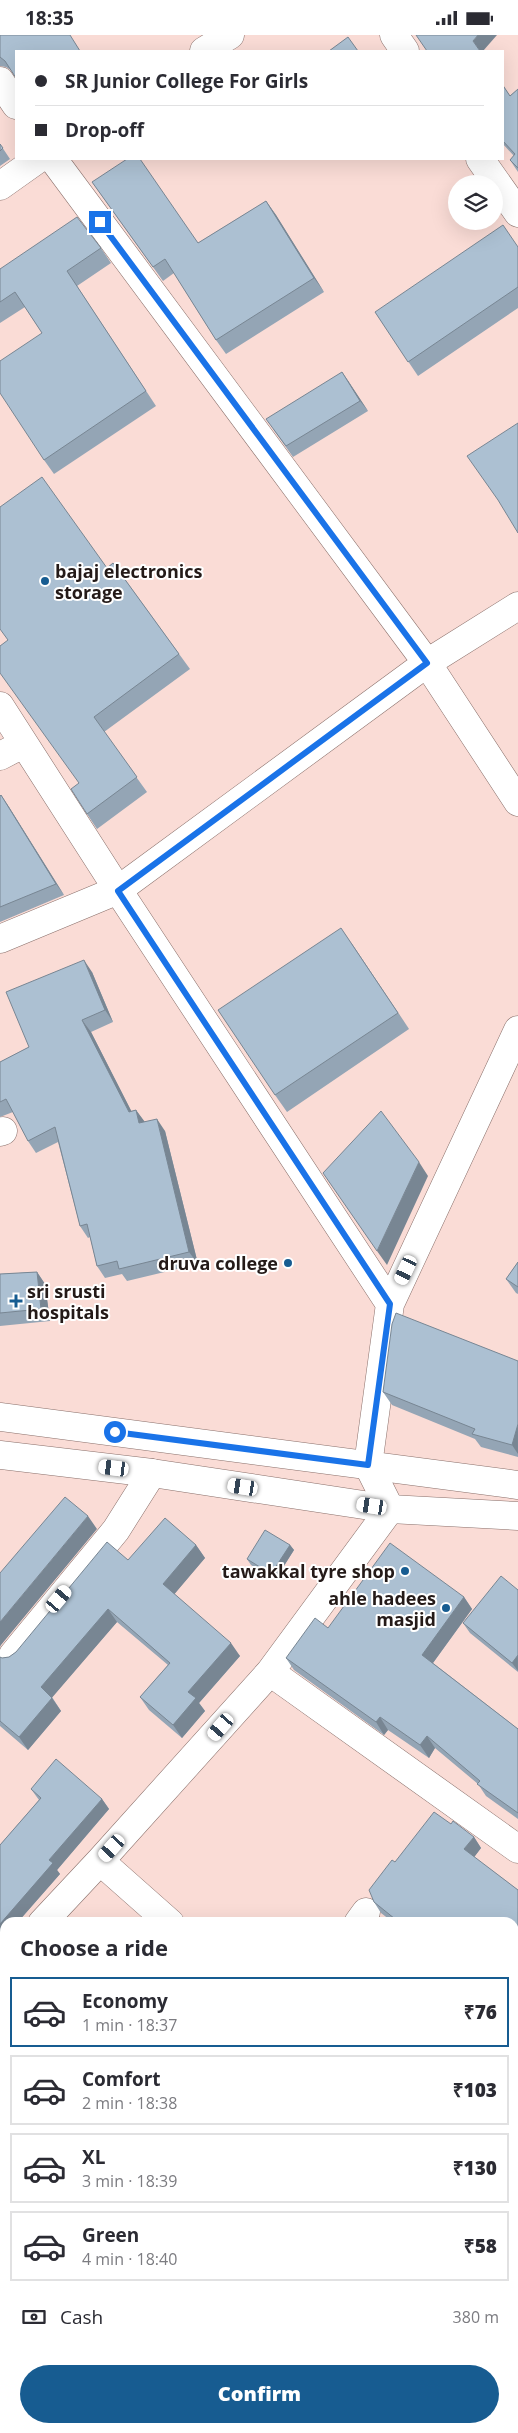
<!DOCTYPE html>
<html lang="en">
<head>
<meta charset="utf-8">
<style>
	:root { --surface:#fff; --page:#f7f7f7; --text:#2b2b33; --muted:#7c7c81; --line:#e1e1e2; --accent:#175c91 }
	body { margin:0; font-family:"Open Sans",sans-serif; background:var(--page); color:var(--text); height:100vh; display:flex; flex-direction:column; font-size:19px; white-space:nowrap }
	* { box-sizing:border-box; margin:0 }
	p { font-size:16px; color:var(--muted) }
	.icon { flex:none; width:28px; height:28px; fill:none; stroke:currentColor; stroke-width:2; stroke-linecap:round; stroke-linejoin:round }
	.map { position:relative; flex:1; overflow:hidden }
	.drawer { position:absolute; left:0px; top:1882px; width:519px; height:516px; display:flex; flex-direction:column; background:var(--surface); border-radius:15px 15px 0 0; box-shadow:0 5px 20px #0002 }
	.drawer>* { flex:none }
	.top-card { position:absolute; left:15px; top:15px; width:489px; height:110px; border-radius:0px; box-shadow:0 5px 20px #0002; display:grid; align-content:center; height:110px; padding:0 20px; background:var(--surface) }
	.buttons { position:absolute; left:448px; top:140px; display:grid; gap:10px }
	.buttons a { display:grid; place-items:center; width:55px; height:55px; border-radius:50%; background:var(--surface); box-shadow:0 5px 20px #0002; font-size:25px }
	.end { position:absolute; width:22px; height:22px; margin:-11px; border:6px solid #1a73e8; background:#fff; box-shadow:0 0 0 2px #fff }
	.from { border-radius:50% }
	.car { position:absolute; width:15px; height:30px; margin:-15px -8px; border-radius:6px; box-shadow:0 0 4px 1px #0007; background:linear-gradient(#fff 24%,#345 0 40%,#fff 0 76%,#345 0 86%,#fff 0) }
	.top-card b { display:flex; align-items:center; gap:18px; height:48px; font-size:19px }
	.top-card b+b { border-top:1px solid var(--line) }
	.top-card i { width:12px; height:12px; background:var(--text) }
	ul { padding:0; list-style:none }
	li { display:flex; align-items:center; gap:15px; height:70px; margin:0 10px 8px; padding:0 10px; border:2px solid var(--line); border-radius:0px }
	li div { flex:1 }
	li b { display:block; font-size:19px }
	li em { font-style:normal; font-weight:800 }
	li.current { border-color:var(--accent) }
	li>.icon { width:45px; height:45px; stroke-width:1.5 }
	h2 { padding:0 20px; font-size:22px; line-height:60px }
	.pay { display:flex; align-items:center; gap:12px; height:55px; padding:0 20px; font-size:19px }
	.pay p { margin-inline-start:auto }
	.cta { display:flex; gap:10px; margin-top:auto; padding:10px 20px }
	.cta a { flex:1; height:58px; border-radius:30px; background:var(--accent); color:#fff; font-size:20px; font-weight:800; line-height:58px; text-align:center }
	.status { display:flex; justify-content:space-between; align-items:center; height:35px; padding:0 25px; background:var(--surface); direction:ltr }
	.status svg { height:14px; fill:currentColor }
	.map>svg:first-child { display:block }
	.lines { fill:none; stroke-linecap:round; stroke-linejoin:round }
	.street-casing { stroke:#896f6a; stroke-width:29 }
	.secondary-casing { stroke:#896f6a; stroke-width:29 }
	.street { stroke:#fff; stroke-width:28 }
	.secondary { stroke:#fff; stroke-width:28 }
	.wall { fill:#94a5b5 }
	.shaded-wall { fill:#788693 }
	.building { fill:#acc0d2; stroke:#788693 }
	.route { stroke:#1a73e8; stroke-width:6 }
	.poi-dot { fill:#175c91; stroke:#fff; stroke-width:2 }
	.labels { text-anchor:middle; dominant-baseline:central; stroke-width:4; stroke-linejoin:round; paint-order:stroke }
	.poi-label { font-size:18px; font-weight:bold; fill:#241a18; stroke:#fff; text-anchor:end }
</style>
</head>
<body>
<div class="status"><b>18:35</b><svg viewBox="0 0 49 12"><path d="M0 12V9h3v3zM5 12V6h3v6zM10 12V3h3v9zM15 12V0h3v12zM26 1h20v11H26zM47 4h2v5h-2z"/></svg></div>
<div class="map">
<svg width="518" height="2398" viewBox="0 0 518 2398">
	<rect width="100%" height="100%" fill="#fadcd6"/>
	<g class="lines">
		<defs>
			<path id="street" d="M 394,0 L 405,16
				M 204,16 L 230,0
				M 0,46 L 16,70
				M 53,124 L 427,628 L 518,767
				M 480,124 L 518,178
				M 0,151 L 38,124
				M 0,671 L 118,855 L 390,1269
				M 0,721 L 23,709
				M 0,904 L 118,855 L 427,628 L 518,571
				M 0,1097 L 3,1096
				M 13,1620 L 116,1495 L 152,1438
				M 270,1637 L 518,1814
				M 100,1826 L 270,1637 L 390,1474 L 368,1430 L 390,1269 L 518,995
				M 42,1888 L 100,1826 L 170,1888
				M 358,1888 L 366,1877
				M 0,1932 L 5,1927
				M 514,1932 L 518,1935
				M 514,2050 L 518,2044
				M 514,2217 L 518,2220
				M 276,2394 L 276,2398
				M 478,2394 L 481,2398"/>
			<path id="secondary" d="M 0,1382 L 518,1450
				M 0,1420 L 152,1438 L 390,1474 L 518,1481"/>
		</defs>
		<!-- street casing -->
		<use href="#street" class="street-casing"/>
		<!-- secondary casing -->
		<use href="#secondary" class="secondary-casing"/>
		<!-- street -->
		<use href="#street" class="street"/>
		<!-- secondary -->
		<use href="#secondary" class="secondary"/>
	</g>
	<!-- wall -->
	<path class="wall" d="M 0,0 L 12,36 L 6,32 L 0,31 Z
		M 502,49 L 510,61 L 518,54 L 518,137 L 510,125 L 514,121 L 502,108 Z
		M 0,109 L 10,124 L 0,131 Z
		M 92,147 L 198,208 L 266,166 L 276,180 L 324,257 L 226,319 L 216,305 L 174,238 L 163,246 Z
		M 518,211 L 518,273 L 418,341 L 375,277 Z
		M 101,213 L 111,228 L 77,251 L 156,371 L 54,439 L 44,425 L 42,298 L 25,272 L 0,288 L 0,234 Z
		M 342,337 L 368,376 L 293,422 L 273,394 Z
		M 113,528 L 190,634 L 104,697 L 147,757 L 97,794 L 87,779 L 79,748 L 107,533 Z
		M 1,760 L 9,772 L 64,860 L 0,887 L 0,761 Z
		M 352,909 L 409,994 L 287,1077 L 275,1060 Z
		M 92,937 L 113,987 L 91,997 L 131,1076 L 136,1075 L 144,1087 L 165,1096 L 198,1229 L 127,1246 L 122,1239 L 105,1243 L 97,1231 L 90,1202 L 88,1203 L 80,1191 L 58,1107 L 36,1118 L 28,1106 L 13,1077 L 0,1082 L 0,1027 L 29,1012 Z
		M 518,1227 L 518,1259 L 516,1258 L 506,1244 Z
		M 37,1237 L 45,1249 L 50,1286 L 0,1291 L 0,1239 Z
		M 518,1326 L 518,1422 L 481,1412 L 475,1404 L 392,1370 L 383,1357 Z
		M 196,1510 L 205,1523 L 174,1559 L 240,1621 L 199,1668 L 205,1676 L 182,1703 L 149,1675 L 140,1662 L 168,1630 L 117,1587 L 52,1662 L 61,1676 L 28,1715 L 0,1691 L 0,1622 L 2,1623 L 9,1622 L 16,1617 L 128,1525 Z
		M 290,1510 L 294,1515 L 275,1545 L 251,1530 L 247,1524 Z
		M 518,1555 L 518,1637 L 470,1598 L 463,1588 Z
		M 464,1562 L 472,1574 L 433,1628 L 518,1694 L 518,1693 L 518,1784 L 486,1761 L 478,1749 L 435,1713 L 429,1723 L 388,1695 L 384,1700 L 294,1635 L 286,1623 L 328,1593 Z
		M 31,1754 L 102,1764 L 109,1774 L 57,1835 L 60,1839 L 17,1888 L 5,1888 L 5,1900 L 2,1897 L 0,1899 L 0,1810 L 39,1765 Z
		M 451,1789 L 474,1802 L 481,1813 L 474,1822 L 518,1855 L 518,1918 L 516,1917 L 514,1917 L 514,1888 L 394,1888 L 381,1878 L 374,1867 L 395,1827 Z
		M 372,2394 L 412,2394 L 407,2398 L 376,2398 Z"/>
	<!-- shaded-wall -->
	<path class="shaded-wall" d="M 478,0 L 497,0 L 483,16 L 480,16 L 473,6 Z
		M 266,166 L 276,180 L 324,257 L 314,243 Z
		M 342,337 L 349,347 L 368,376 L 360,366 Z
		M 1,760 L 9,772 L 64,860 L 56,849 Z
		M 341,893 L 352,909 L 409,994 L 398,978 Z
		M 84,925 L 92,937 L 113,987 L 105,975 Z
		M 82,985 L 91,997 L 138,1089 L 129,1077 Z
		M 136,1075 L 145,1087 L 139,1088 Z
		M 157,1084 L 165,1096 L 198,1229 L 189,1217 Z
		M 419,1127 L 428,1141 L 387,1230 L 377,1216 Z
		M 37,1237 L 45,1249 L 50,1286 L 41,1274 Z
		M 518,1389 L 518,1419 L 512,1410 Z
		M 88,1481 L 97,1494 L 1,1610 L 0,1612 L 0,1587 Z
		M 196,1510 L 205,1523 L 172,1562 L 163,1549 Z
		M 290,1510 L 294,1515 L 275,1545 L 271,1539 Z
		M 464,1562 L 472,1574 L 430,1632 L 422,1620 Z
		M 108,1574 L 117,1587 L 50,1665 L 41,1652 Z
		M 231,1608 L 240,1621 L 199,1668 L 205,1676 L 182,1703 L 173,1690 L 188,1657 Z
		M 518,1620 L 518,1636 L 512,1628 Z
		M 52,1663 L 61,1676 L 28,1715 L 19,1702 Z
		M 380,1682 L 388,1695 L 384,1700 L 376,1687 Z
		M 427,1701 L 435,1713 L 429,1723 L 420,1710 Z
		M 102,1764 L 109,1774 L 57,1835 L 60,1839 L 17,1888 L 5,1888 L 5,1899 L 0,1892 L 0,1889 L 49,1825 Z
		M 474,1802 L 481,1813 L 472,1825 L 464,1814 Z
		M 5,2104 L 5,2134 L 0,2140 L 0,2111 Z
		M 5,2288 L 5,2313 L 0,2318 L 0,2293 Z
		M 305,2394 L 311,2394 L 311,2398 L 302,2398 Z"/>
	<!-- building -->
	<path class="building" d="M 0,0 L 70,0 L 80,16 L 16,16 L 16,43 L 5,26 L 0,22 Z
		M 416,0 L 478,0 L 473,6 L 480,16 L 427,16 Z
		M 348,2 L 358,16 L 329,16 Z
		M 502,49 L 510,61 L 518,54 L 518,133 L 510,125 L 515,119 L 502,105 Z
		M 0,109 L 3,113 L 0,116 Z
		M 127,124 L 140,124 L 198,208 L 266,166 L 314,243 L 216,305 L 165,224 L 153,232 L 92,147 Z
		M 77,182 L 101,213 L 67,236 L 146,356 L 44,425 L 0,358 L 0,326 L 42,298 L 15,257 L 0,267 L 0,234 Z
		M 503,190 L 518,212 L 518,252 L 408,327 L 375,277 Z
		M 342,337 L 360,366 L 286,411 L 266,384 Z
		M 518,388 L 518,498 L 498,465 L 467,421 Z
		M 42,442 L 107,533 L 113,528 L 179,619 L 94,682 L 137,742 L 87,779 L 71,754 L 79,748 L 0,638 L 0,611 L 8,605 L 0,594 L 0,472 Z
		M 1,760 L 56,849 L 0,872 L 0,761 Z
		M 341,893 L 398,978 L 275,1060 L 218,975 Z
		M 84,925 L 105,975 L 82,985 L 129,1077 L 136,1075 L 139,1088 L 157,1084 L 189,1217 L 119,1234 L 117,1226 L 97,1231 L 87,1189 L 80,1191 L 55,1092 L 28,1106 L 6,1064 L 0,1067 L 0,1027 L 29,1012 L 6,957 Z
		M 381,1076 L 419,1127 L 377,1216 L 323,1138 Z
		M 518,1227 L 518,1252 L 506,1244 Z
		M 37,1237 L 41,1274 L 0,1278 L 0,1239 Z
		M 396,1278 L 518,1326 L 518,1389 L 512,1410 L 472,1399 L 475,1394 L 383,1357 L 392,1289 Z
		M 65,1462 L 88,1481 L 0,1587 L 0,1538 Z
		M 165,1483 L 196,1510 L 163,1549 L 231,1608 L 188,1657 L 196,1663 L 173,1690 L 140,1662 L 170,1628 L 108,1574 L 41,1652 L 52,1663 L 19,1702 L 0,1686 L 0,1622 L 2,1623 L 9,1622 L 16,1617 L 107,1507 L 128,1525 Z
		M 265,1495 L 290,1510 L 271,1539 L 247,1524 Z
		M 390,1508 L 464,1562 L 422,1620 L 518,1694 L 518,1693 L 518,1778 L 477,1749 L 480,1746 L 427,1701 L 420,1710 L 380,1682 L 376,1687 L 286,1623 L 315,1583 L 328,1593 Z
		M 501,1541 L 518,1555 L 518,1620 L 512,1628 L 463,1588 Z
		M 56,1724 L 102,1764 L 49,1825 L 53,1828 L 0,1889 L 0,1810 L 41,1763 L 31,1754 Z
		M 434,1777 L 451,1789 L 453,1786 L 474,1802 L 464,1814 L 518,1855 L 518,1911 L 514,1909 L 514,1888 L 400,1888 L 374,1867 L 369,1855 L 392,1825 L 395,1827 Z
		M 5,1966 L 5,2104 L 0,2111 L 0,1972 Z
		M 0,2217 L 5,2222 L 5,2288 L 0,2293 Z
		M 0,2362 L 5,2365 L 5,2394 L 42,2394 L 48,2398 L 0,2398 Z
		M 93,2394 L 102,2394 L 106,2398 L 89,2398 Z
		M 287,2394 L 305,2394 L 302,2398 L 286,2398 Z
		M 374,2394 L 393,2394 L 389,2398 L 378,2398 Z"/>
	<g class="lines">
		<!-- route -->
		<path class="route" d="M 100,187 L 427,628 L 118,856 L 390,1269 L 368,1430 L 115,1397"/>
	</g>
	<!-- markers -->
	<g class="poi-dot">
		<circle cx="45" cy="546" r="5"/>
		<circle cx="288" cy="1228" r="5"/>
		<path d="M13.5 1258.5h5v5h5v5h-5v5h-5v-5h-5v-5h5z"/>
		<circle cx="405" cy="1536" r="5"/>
		<circle cx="446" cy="1573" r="5"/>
	</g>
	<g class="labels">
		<!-- poi labels -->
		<g class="poi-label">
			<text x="55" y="536" text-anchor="start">bajaj electronics<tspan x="55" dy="21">storage</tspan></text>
			<text x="278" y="1228">druva college</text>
			<text x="27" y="1256" text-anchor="start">sri srusti<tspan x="27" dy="21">hospitals</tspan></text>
			<text x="395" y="1536">tawakkal tyre shop</text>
			<text x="436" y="1563">ahle hadees<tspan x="436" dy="21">masjid</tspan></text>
		</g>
	</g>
</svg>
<div class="buttons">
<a><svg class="icon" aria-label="layers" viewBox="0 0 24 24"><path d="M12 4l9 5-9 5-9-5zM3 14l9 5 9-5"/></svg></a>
</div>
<i class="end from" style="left:115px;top:1397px"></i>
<i class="end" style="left:100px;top:187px"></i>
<i class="car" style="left:406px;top:1235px;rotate:205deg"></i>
<i class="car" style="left:114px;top:1433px;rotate:277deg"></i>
<i class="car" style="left:243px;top:1452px;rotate:279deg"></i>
<i class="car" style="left:372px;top:1471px;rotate:279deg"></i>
<i class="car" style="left:59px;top:1564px;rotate:40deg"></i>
<i class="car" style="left:221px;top:1692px;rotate:221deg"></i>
<i class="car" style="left:112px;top:1813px;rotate:222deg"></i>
<div class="top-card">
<b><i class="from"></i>SR Junior College For Girls</b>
<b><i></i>Drop-off</b>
</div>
<section class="drawer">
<h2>Choose a ride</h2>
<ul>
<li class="current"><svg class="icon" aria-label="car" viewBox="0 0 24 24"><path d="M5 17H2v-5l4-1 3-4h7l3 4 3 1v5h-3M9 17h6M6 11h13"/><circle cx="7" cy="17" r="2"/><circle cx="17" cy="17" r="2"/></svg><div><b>Economy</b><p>1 min · 18:37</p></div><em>₹76</em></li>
<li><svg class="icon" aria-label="car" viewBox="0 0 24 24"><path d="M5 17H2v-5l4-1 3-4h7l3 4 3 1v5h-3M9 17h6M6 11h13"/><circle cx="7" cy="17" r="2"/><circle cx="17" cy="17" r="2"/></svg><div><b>Comfort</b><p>2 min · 18:38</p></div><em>₹103</em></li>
<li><svg class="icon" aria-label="car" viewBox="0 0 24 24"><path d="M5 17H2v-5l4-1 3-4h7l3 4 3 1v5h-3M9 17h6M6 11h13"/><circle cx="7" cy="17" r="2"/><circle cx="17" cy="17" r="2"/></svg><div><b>XL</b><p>3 min · 18:39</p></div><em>₹130</em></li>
<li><svg class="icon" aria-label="car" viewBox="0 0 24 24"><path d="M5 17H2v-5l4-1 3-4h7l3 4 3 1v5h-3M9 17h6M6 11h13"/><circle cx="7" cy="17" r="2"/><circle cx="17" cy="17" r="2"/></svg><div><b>Green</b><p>4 min · 18:40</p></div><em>₹58</em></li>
</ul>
<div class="pay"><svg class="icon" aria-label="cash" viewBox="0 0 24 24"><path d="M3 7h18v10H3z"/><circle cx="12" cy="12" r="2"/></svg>Cash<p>380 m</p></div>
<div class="cta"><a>Confirm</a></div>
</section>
</div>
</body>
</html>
